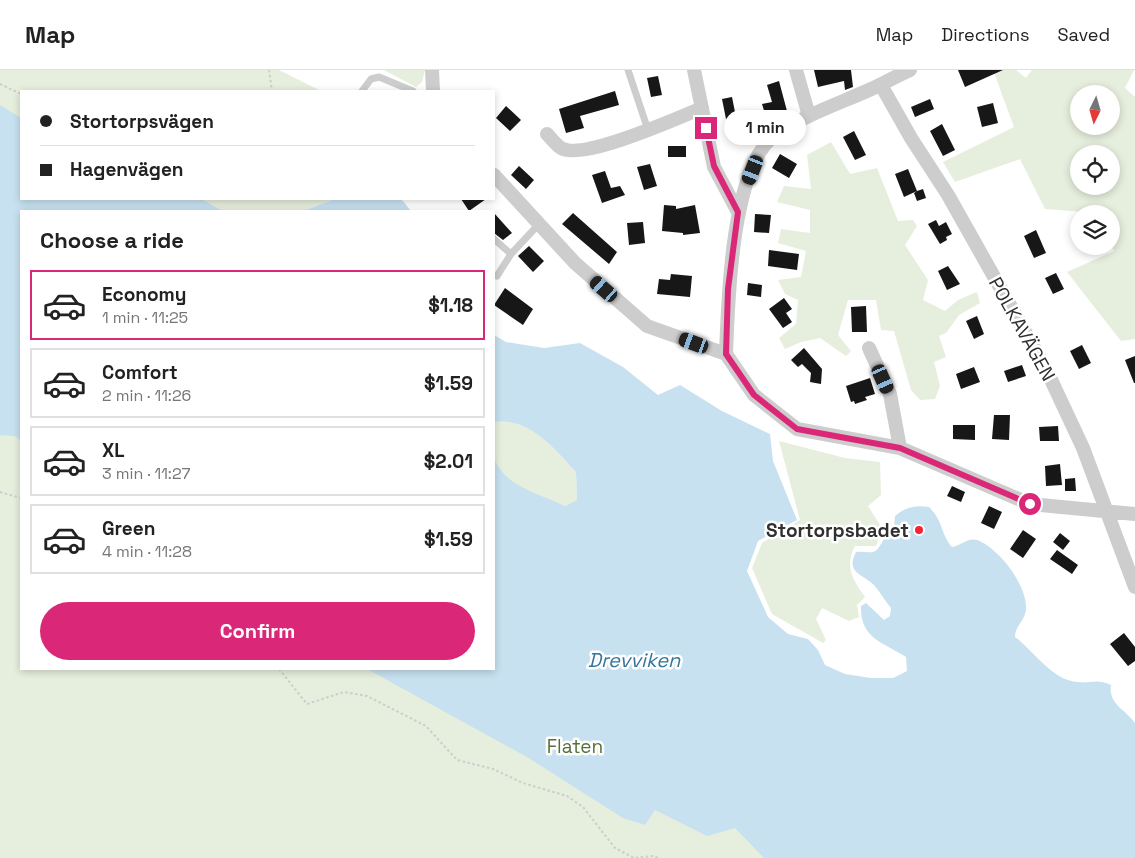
<!DOCTYPE html>
<html lang="en">
<head>
<meta charset="utf-8">
<style>
	:root { --surface:#fff; --page:#f2f2f2; --text:#222; --muted:#767676; --line:#e0e0e0; --accent:#db2777 }
	body { margin:0; font-family:"Space Grotesk",sans-serif; background:var(--page); color:var(--text); height:100vh; display:flex; flex-direction:column; font-size:19px; white-space:nowrap }
	* { box-sizing:border-box; margin:0 }
	p { font-size:16px; color:var(--muted) }
	.icon { flex:none; width:28px; height:28px; fill:none; stroke:currentColor; stroke-width:2; stroke-linecap:round; stroke-linejoin:round }
	.map { position:relative; flex:1; overflow:hidden }
	.sheet { position:absolute; left:20px; top:140px; width:475px; height:460px; display:flex; flex-direction:column; background:var(--surface); border-radius:0px; box-shadow:0 2px 8px #0003 }
	.sheet>* { flex:none }
	.guide { position:absolute; left:20px; top:20px; width:475px; height:110px; border-radius:0px; box-shadow:0 2px 8px #0003; display:grid; align-content:center; height:110px; padding:0 20px; background:var(--surface) }
	.needle { width:32px; rotate:185deg }
	.tools { position:absolute; left:1070px; top:15px; display:grid; gap:10px }
	.tools a { display:grid; place-items:center; width:50px; height:50px; border-radius:50%; background:var(--surface); box-shadow:0 2px 8px #0003; font-size:25px }
	.end { position:absolute; width:22px; height:22px; margin:-11px; border:6px solid #db2777; background:#fff; box-shadow:0 0 0 2px #fff }
	.from { border-radius:50% }
	.bubble { position:absolute; height:35px; border-radius:18px; background:var(--surface); box-shadow:0 2px 8px #0003; font-size:16px; font-weight:700; line-height:35px; text-align:center }
	.car { position:absolute; width:15px; height:30px; margin:-15px -8px; border-radius:6px; box-shadow:0 0 4px 1px #0007; background:linear-gradient(#222 24%,#8ab4d8 0 40%,#222 0 76%,#8ab4d8 0 86%,#222 0) }
	.guide b { display:flex; align-items:center; gap:18px; height:48px; font-size:19px }
	.guide b+b { border-top:1px solid var(--line) }
	.guide i { width:12px; height:12px; background:var(--text) }
	ul { padding:0; list-style:none }
	li { display:flex; align-items:center; gap:15px; height:70px; margin:0 10px 8px; padding:0 10px; border:2px solid var(--line); border-radius:0px }
	li div { flex:1 }
	li b { display:block; font-size:19px }
	li em { font-style:normal; font-weight:700 }
	li.current { border-color:var(--accent) }
	li>.icon { width:45px; height:45px; stroke-width:1.5 }
	h2 { padding:0 20px; font-size:22px; line-height:60px }
	.primary-button { display:flex; gap:10px; margin-top:auto; padding:10px 20px }
	.primary-button a { flex:1; height:58px; border-radius:30px; background:var(--accent); color:#fff; font-size:20px; font-weight:700; line-height:58px; text-align:center }
	header { display:flex; align-items:center; gap:30px; box-sizing:border-box; height:70px; padding:0 25px; background:var(--surface); border-bottom:1px solid var(--line) }
	header strong { font-size:24px }
	nav { display:flex; gap:28px; margin-inline-start:auto; font-size:18px }
	.map>svg:first-child { display:block }
	.green { fill:#e6eedd; fill-rule:evenodd }
	.water { fill:#c7e1f0 }
	.building { fill:#171717 }
	.lines { fill:none; stroke-linecap:round; stroke-linejoin:round }
	.path { stroke:#cdcdcd; stroke-width:2; stroke-dasharray:2.5 2.5; stroke-linecap:butt }
	.lane { stroke:#cdcdcd; stroke-width:7 }
	.street { stroke:#cdcdcd; stroke-width:14 }
	.route { stroke:#db2777; stroke-width:6 }
	.poi-dot { fill:#f72236; stroke:#fff; stroke-width:2 }
	.labels { text-anchor:middle; dominant-baseline:central; stroke-width:5; stroke-linejoin:round; paint-order:stroke }
	.street-label { font-size:19px; fill:#303030; stroke:#fff }
	.poi-label { font-size:19px; font-weight:bold; fill:#303030; stroke:#fff; text-anchor:end }
	.park-label { font-size:19px; fill:#547138; stroke:#fff }
	.water-label { font-size:20px; font-style:italic; fill:#35759b; stroke:#fff }
</style>
</head>
<body>
<header>
<strong>Map</strong>
<nav><a>Map</a><a>Directions</a><a>Saved</a></nav>
</header>
<div class="map">
<svg width="1135" height="788" viewBox="0 0 1135 788">
	<rect width="100%" height="100%" fill="#fff"/>
	<!-- green -->
	<path class="green" d="M 0,0 L 279,0 L 321,21 L 21,21 L 21,129 L 335,129 L 303,141 L 21,141 L 21,599 L 494,599 L 935,788 L 0,788 Z
		M 384,0 L 425,0 L 422,12 L 416,17 Z
		M 993,0 L 1016,0 L 1026,8 L 1032,0 L 1134,0 L 1125,18 L 1135,27 L 1135,269 L 1121,271 L 1067,202 L 1114,181 L 1111,176 L 1111,144 L 1045,139 L 1020,89 L 955,112 L 943,92 L 1014,57 ZM 1079,24 L 1111,24 L 1111,56 L 1079,56 ZM 1079,84 L 1111,84 L 1111,116 L 1079,116 Z
		M 831,72 L 850,104 L 877,98 L 898,151 L 913,150 L 917,156 L 905,175 L 928,210 L 923,230 L 945,241 L 958,230 L 977,222 L 980,233 L 959,245 L 946,263 L 939,266 L 946,287 L 934,292 L 940,316 L 935,329 L 920,330 L 911,320 L 894,261 L 881,260 L 876,230 L 848,230 L 838,265 L 851,281 L 846,286 L 820,268 L 801,272 L 785,279 L 779,268 L 796,254 L 798,230 L 785,224 L 778,210 L 801,207 L 806,181 L 778,173 L 781,159 L 810,163 L 810,140 L 777,132 L 784,116 L 811,119 L 807,85 Z
		M 494,352 C 529,347 554,378 576,402 L 577,430 L 565,436 C 543,425 498,416 494,387 C 492,376 494,363 494,352 Z
		M 779,371 L 845,388 L 880,392 L 881,425 L 868,436 L 882,458 L 876,476 L 855,476 C 844,497 853,510 865,527 L 857,535 L 859,547 L 849,551 L 822,538 L 816,549 L 826,570 L 823,573 L 772,544 L 752,498 L 762,473 L 800,450 Z"/>
	<!-- water -->
	<path class="water" d="M 0,35 L 21,48 L 21,129 L 201,129 L 223,141 L 21,141 L 21,371 L 15,366 L 0,365 Z
		M 335,129 L 399,129 L 403,131 L 411,141 L 303,141 Z
		M 494,265 L 506,272 L 544,278 L 580,273 L 623,297 L 658,325 L 680,315 L 722,341 L 770,364 L 773,391 L 797,450 L 758,471 L 747,501 L 768,547 L 788,564 L 808,569 L 818,580 L 825,595 L 845,604 L 871,608 L 893,608 L 907,601 L 906,587 C 883,572 860,569 861,536 L 866,533 L 884,550 L 890,546 L 891,538 C 885,531 880,522 874,515 C 863,504 845,503 856,482 C 862,481 868,483 873,482 C 881,480 883,465 894,458 L 895,446 C 906,437 915,435 929,437 C 944,452 940,463 952,477 C 960,476 968,467 977,470 C 999,478 1028,516 1026,540 C 1024,552 1015,556 1015,567 C 1034,581 1052,610 1077,612 C 1091,614 1096,608 1111,615 C 1108,634 1125,639 1135,653 L 1135,788 L 764,788 L 735,758 L 707,766 L 655,740 L 645,755 L 623,748 L 527,687 L 367,599 L 494,599 L 494,388 C 505,417 539,423 565,436 L 577,430 L 576,402 C 554,378 529,347 494,352 Z"/>
	<!-- building -->
	<path class="building" d="M 814,0 L 851,0 L 853,17 L 845,20 L 844,11 L 818,17 Z
		M 958,0 L 1003,0 L 965,17 Z
		M 658,6 L 662,25 L 651,27 L 647,8 Z
		M 779,11 L 787,41 L 766,47 L 762,34 L 772,32 L 767,15 Z
		M 615,21 L 619,35 L 580,46 L 584,58 L 566,63 L 559,39 Z
		M 732,27 L 737,52 L 727,54 L 722,29 Z
		M 930,29 L 934,39 L 915,47 L 911,37 Z
		M 993,33 L 998,53 L 982,57 L 977,37 Z
		M 506,36 L 521,50 L 510,61 L 496,48 Z
		M 942,54 L 955,80 L 943,86 L 930,61 Z
		M 854,61 L 866,85 L 855,90 L 843,67 Z
		M 668,76 L 686,76 L 686,87 L 668,87 Z
		M 780,84 L 797,94 L 789,108 L 772,98 Z
		M 650,94 L 657,116 L 644,120 L 637,97 Z
		M 519,96 L 534,110 L 526,119 L 511,105 Z
		M 908,99 L 917,121 L 923,119 L 926,128 L 917,131 L 914,123 L 917,121 L 904,127 L 895,104 Z
		M 605,101 L 611,118 L 620,116 L 625,125 L 602,133 L 592,105 Z
		M 461,129 L 486,129 L 469,141 Z
		M 664,135 L 676,136 L 676,139 L 695,135 L 700,163 L 683,165 L 683,163 L 662,161 Z
		M 494,143 L 512,163 L 503,170 L 494,163 Z
		M 573,143 L 617,182 L 609,194 L 562,154 Z
		M 755,144 L 771,145 L 769,163 L 754,162 Z
		M 936,150 L 939,156 L 946,152 L 952,164 L 946,167 L 947,170 L 940,174 L 928,154 Z
		M 643,152 L 645,173 L 629,175 L 627,153 Z
		M 1036,160 L 1046,183 L 1034,188 L 1024,166 Z
		M 529,176 L 544,191 L 533,202 L 518,186 Z
		M 769,180 L 799,184 L 797,200 L 768,196 Z
		M 948,196 L 960,214 L 947,220 L 938,201 Z
		M 1056,203 L 1064,219 L 1053,224 L 1045,208 Z
		M 671,204 L 692,206 L 690,227 L 657,224 L 659,209 L 670,210 Z
		M 748,213 L 762,215 L 761,227 L 747,225 Z
		M 505,218 L 533,239 L 523,255 L 494,235 Z
		M 784,228 L 792,239 L 786,243 L 792,252 L 783,258 L 769,239 Z
		M 866,236 L 867,262 L 852,262 L 851,237 Z
		M 977,246 L 984,264 L 974,269 L 966,251 Z
		M 1082,275 L 1091,293 L 1079,299 L 1070,281 Z
		M 804,278 L 822,299 L 821,314 L 810,312 L 811,303 L 802,294 L 798,297 L 791,290 Z
		M 1135,286 L 1135,313 L 1134,313 L 1125,290 Z
		M 1022,295 L 1026,306 L 1008,312 L 1004,301 Z
		M 974,297 L 980,312 L 961,319 L 956,304 Z
		M 870,308 L 875,324 L 865,327 L 867,330 L 855,334 L 854,331 L 851,332 L 846,316 Z
		M 994,345 L 1010,345 L 1009,370 L 992,369 Z
		M 953,355 L 975,355 L 975,370 L 953,369 Z
		M 1058,356 L 1059,371 L 1040,371 L 1039,357 Z
		M 1060,394 L 1062,415 L 1046,416 L 1045,396 Z
		M 1075,408 L 1076,421 L 1065,421 L 1065,409 Z
		M 952,416 L 965,422 L 961,432 L 947,426 Z
		M 989,436 L 1002,442 L 994,459 L 981,453 Z
		M 1023,460 L 1036,469 L 1023,488 L 1010,479 Z
		M 1060,463 L 1070,471 L 1063,480 L 1053,472 Z
		M 1057,480 L 1078,495 L 1072,504 L 1050,489 Z
		M 1124,563 L 1135,577 L 1135,591 L 1128,596 L 1110,574 Z"/>
	<g class="lines">
		<!-- path -->
		<path class="path" d="M 269,0 L 272,21
			M 0,14 L 21,24
			M 0,422 L 21,428
			M 279,599 L 307,634 L 344,622 L 367,626 L 426,656 L 457,690 L 493,699 L 523,713 L 567,726 L 583,737 L 615,778 L 634,788 L 654,786 L 658,788"/>
		<!-- lane -->
		<path class="lane" d="M 628,0 L 648,60
			M 362,21 L 371,9 L 379,7 L 413,21
			M 494,169 L 511,184
			M 497,206 L 511,184 L 539,154"/>
		<!-- street -->
		<path class="street" d="M 432,0 L 433,21
			M 694,0 L 714,97 L 738,142
			M 796,0 L 809,46
			M 881,15 L 911,68 L 948,125 L 1046,299 L 1083,378 L 1135,517
			M 547,64 C 551,68 556,75 561,78 C 582,91 678,48 702,38
			M 494,105 L 575,193 L 647,256 L 726,284 L 754,325 L 797,359 L 900,378 L 1030,434 L 1135,444
			M 869,278 L 890,324 L 900,378
			M 726,284 C 728,233 731,98 774,66 C 802,46 838,34 869,20 C 883,14 896,6 910,0"/>
	</g>
	<g class="lines">
		<!-- route -->
		<path class="route" d="M 706,58 L 714,96 L 738,142 L 728,219 L 726,284 L 754,325 L 797,359 L 900,378 L 1030,434"/>
	</g>
	<!-- markers -->
	<circle class="poi-dot" cx="919" cy="460" r="5"/>
	<g class="labels">
		<!-- street labels -->
		<g class="street-label">
			<text transform="translate(1022 259) rotate(61)">POLKAVÄGEN</text>
		</g>
		<!-- poi labels -->
		<g class="poi-label">
			<text x="909" y="460">Stortorpsbadet</text>
		</g>
		<!-- park labels -->
		<g class="park-label">
			<text x="575" y="676">Flaten</text>
		</g>
		<!-- water labels -->
		<g class="water-label">
			<text x="634" y="590">Drevviken</text>
		</g>
	</g>
</svg>
<div class="tools">
<a><svg class="needle" viewBox="-14 -14 28 28"><path d="M0-13l5 13h-10z" fill="#e53935"/><path d="M0 13l5-13h-10z" fill="#767676"/></svg></a>
<a><svg class="icon" aria-label="locate" viewBox="0 0 24 24"><circle cx="12" cy="12" r="6"/><path d="M12 2v4M12 18v4M2 12h4M18 12h4"/></svg></a>
<a><svg class="icon" aria-label="layers" viewBox="0 0 24 24"><path d="M12 4l9 5-9 5-9-5zM3 14l9 5 9-5"/></svg></a>
</div>
<i class="end from" style="left:1030px;top:434px"></i>
<i class="end" style="left:706px;top:58px"></i>
<div class="bubble" style="left:724px;top:40px;width:82px">1 min</div>
<i class="car" style="left:753px;top:100px;rotate:201deg"></i>
<i class="car" style="left:604px;top:219px;rotate:311deg"></i>
<i class="car" style="left:694px;top:273px;rotate:290deg"></i>
<i class="car" style="left:883px;top:309px;rotate:156deg"></i>
<div class="guide">
<b><i class="from"></i>Stortorpsvägen</b>
<b><i></i>Hagenvägen</b>
</div>
<section class="sheet">
<h2>Choose a ride</h2>
<ul>
<li class="current"><svg class="icon" aria-label="car" viewBox="0 0 24 24"><path d="M5 17H2v-5l4-1 3-4h7l3 4 3 1v5h-3M9 17h6M6 11h13"/><circle cx="7" cy="17" r="2"/><circle cx="17" cy="17" r="2"/></svg><div><b>Economy</b><p>1 min · 11:25</p></div><em>$1.18</em></li>
<li><svg class="icon" aria-label="car" viewBox="0 0 24 24"><path d="M5 17H2v-5l4-1 3-4h7l3 4 3 1v5h-3M9 17h6M6 11h13"/><circle cx="7" cy="17" r="2"/><circle cx="17" cy="17" r="2"/></svg><div><b>Comfort</b><p>2 min · 11:26</p></div><em>$1.59</em></li>
<li><svg class="icon" aria-label="car" viewBox="0 0 24 24"><path d="M5 17H2v-5l4-1 3-4h7l3 4 3 1v5h-3M9 17h6M6 11h13"/><circle cx="7" cy="17" r="2"/><circle cx="17" cy="17" r="2"/></svg><div><b>XL</b><p>3 min · 11:27</p></div><em>$2.01</em></li>
<li><svg class="icon" aria-label="car" viewBox="0 0 24 24"><path d="M5 17H2v-5l4-1 3-4h7l3 4 3 1v5h-3M9 17h6M6 11h13"/><circle cx="7" cy="17" r="2"/><circle cx="17" cy="17" r="2"/></svg><div><b>Green</b><p>4 min · 11:28</p></div><em>$1.59</em></li>
</ul>
<div class="primary-button"><a>Confirm</a></div>
</section>
</div>
</body>
</html>
